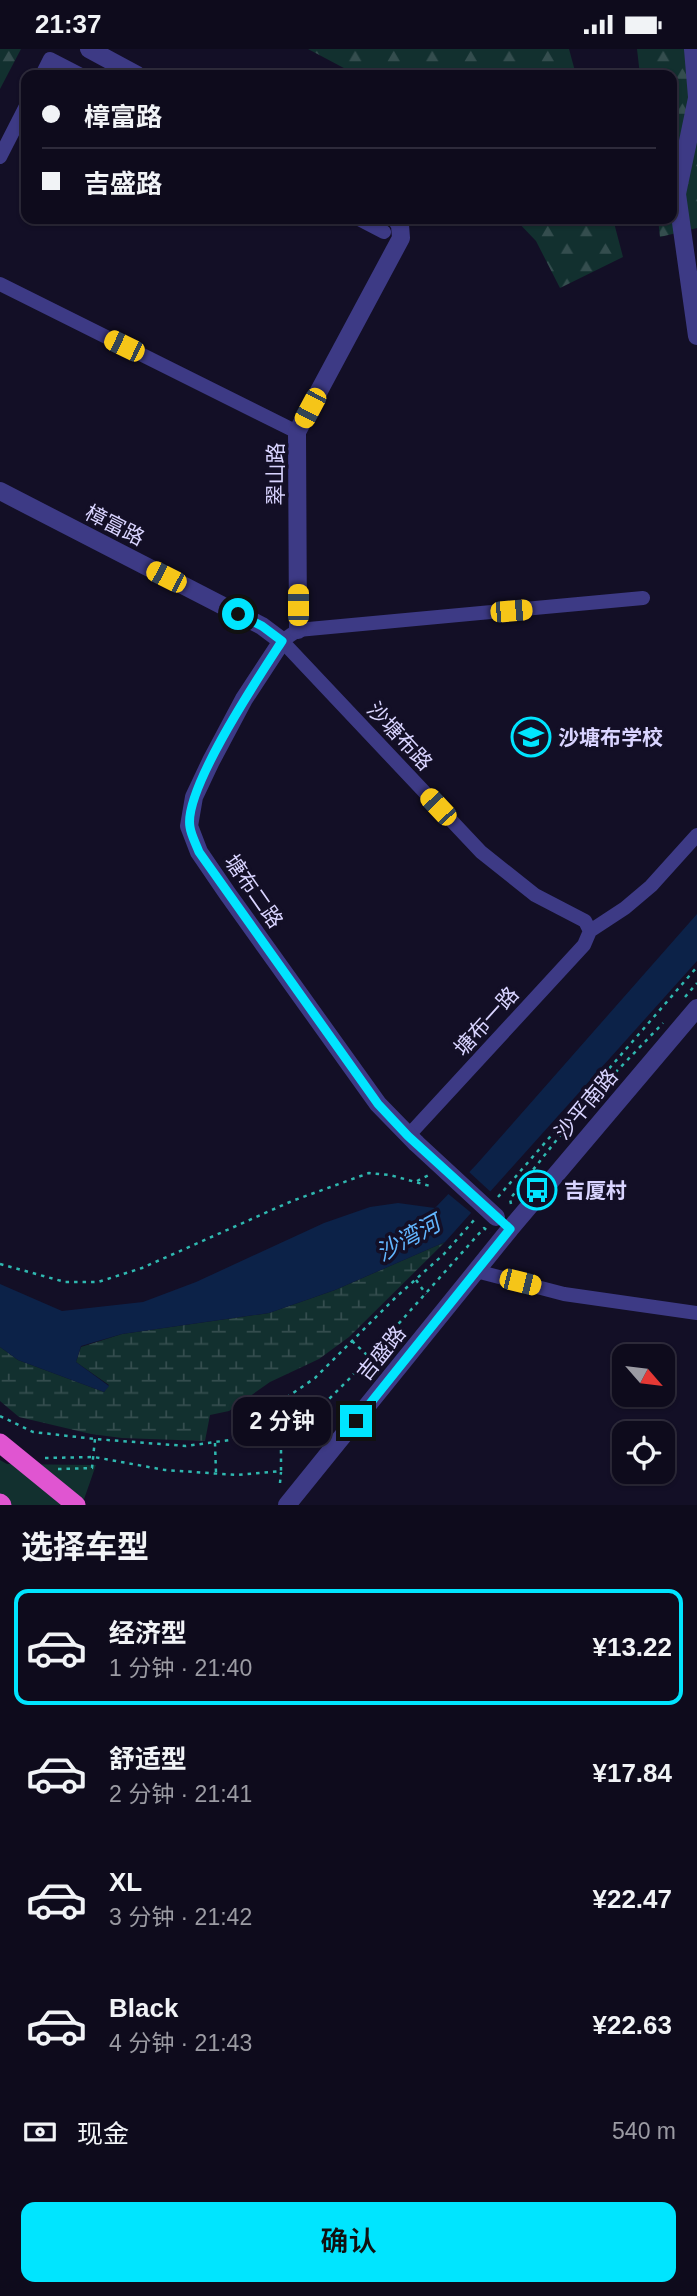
<!DOCTYPE html>
<html lang="zh">
<head>
<meta charset="utf-8">
<style>
	:root { --surface:#0e0b1c; --page:#1c1929; --text:#f1f3f6; --muted:#9b9ba3; --line:#2e2b3b; --accent:#00e5ff }
	body { margin:0; font-family:Arial,"Noto Sans SC",sans-serif; background:var(--page); color:var(--text); height:100vh; display:flex; flex-direction:column; font-size:26px; white-space:nowrap }
	* { box-sizing:border-box; margin:0 }
	p { font-size:23px; color:var(--muted) }
	.icon { flex:none; width:38px; height:38px; fill:none; stroke:currentColor; stroke-width:2; stroke-linecap:round; stroke-linejoin:round }
	.map { position:relative; height:1456px; overflow:hidden }
	.sheet { display:flex; flex-direction:column; background:var(--surface); flex:1 }
	.sheet>* { flex:none }
	.banner { position:absolute; left:21px; top:21px; width:656px; height:154px; border-radius:14px; box-shadow:0 2px 5px #0004,0 0 0 2px var(--line); display:grid; align-content:center; height:154px; padding:0 21px; background:var(--surface) }
	.needle { width:46px; rotate:118deg }
	.tools { position:absolute; left:612px; top:1295px; display:grid; gap:14px }
	.tools a { display:grid; place-items:center; width:63px; height:63px; border-radius:14px; background:var(--surface); box-shadow:0 2px 5px #0004,0 0 0 2px var(--line); font-size:35px }
	.end { position:absolute; width:32px; height:32px; margin:-16px; border:9px solid #00e5ff; background:#111; box-shadow:0 0 0 4px #111 }
	.from { border-radius:50% }
	.bubble { position:absolute; height:49px; border-radius:14px; background:var(--surface); box-shadow:0 2px 5px #0004,0 0 0 2px var(--line); font-size:23px; font-weight:600; line-height:49px; text-align:center }
	.car { position:absolute; width:21px; height:42px; margin:-21px -10px; border-radius:9px; box-shadow:0 0 5px 2px #0007; background:linear-gradient(#f5c518 24%,#345 0 40%,#f5c518 0 76%,#345 0 86%,#f5c518 0) }
	.banner b { display:flex; align-items:center; gap:24px; height:66px; font-size:26px }
	.banner b+b { border-top:2px solid var(--line) }
	.banner i { width:18px; height:18px; background:var(--text) }
	ul { padding:0; list-style:none }
	li { display:flex; align-items:center; gap:21px; height:116px; margin:0 14px 10px; padding:0 7px; border:4px solid transparent; border-radius:14px }
	li div { flex:1 }
	li b { display:block; font-size:26px }
	li em { font-style:normal; font-weight:600 }
	li.active { border-color:var(--accent) }
	li>.icon { width:63px; height:63px; stroke-width:1.5 }
	h2 { padding:0 21px; font-size:32px; line-height:84px }
	.pay { display:flex; align-items:center; gap:18px; height:77px; padding:0 21px; font-size:26px }
	.pay p { margin-inline-start:auto }
	.cta { display:flex; gap:14px; margin-top:auto; padding:14px 21px }
	.cta a { flex:1; height:80px; border-radius:14px; background:var(--accent); color:#111; font-size:28px; font-weight:600; line-height:80px; text-align:center }
	.status { display:flex; justify-content:space-between; align-items:center; height:49px; padding:0 35px; background:var(--surface); direction:ltr }
	.status svg { height:19px; fill:currentColor }
	.map>svg:first-child { display:block }
	.forest { fill:url(#forest-firs) }
	.wetland { fill:url(#wetland-marsh) }
	.green { fill:#12302f }
	.water { fill:#0c2248 }
	.pier { fill:#130f26 }
	.lines { fill:none; stroke-linecap:round; stroke-linejoin:round }
	.path { stroke:#2fb8b0; stroke-width:2.5; stroke-dasharray:3.5 5; stroke-linecap:butt }
	.minor { stroke:#3d3a85; stroke-width:14 }
	.tertiary { stroke:#3d3a85; stroke-width:18 }
	.trunk { stroke:#e055d1; stroke-width:19 }
	.tertiary-bridge { stroke:#3d3a85; stroke-width:18 }
	.trunk-bridge { stroke:#e055d1; stroke-width:19 }
	.route { stroke:#00e5ff; stroke-width:9 }
	.labels { text-anchor:middle; dominant-baseline:central; stroke-width:7; stroke-linejoin:round; paint-order:stroke }
	.street-label { font-size:21px; fill:#d9d4ff; stroke:#130f26 }
	.poi-label { font-size:21px; font-weight:bold; fill:#d9d4ff; stroke:#130f26; text-anchor:start }
	.water-label { font-size:23px; font-style:italic; fill:#62b6ff; stroke:#130f26 }
</style>
</head>
<body>
<div class="status"><b>21:37</b><svg viewBox="0 0 49 12"><path d="M0 12V9h3v3zM5 12V6h3v6zM10 12V3h3v9zM15 12V0h3v12zM26 1h20v11H26zM47 4h2v5h-2z"/></svg></div>
<div class="map">
<svg width="697" height="1456" viewBox="0 0 697 1456">
	<defs>
		<pattern id="forest-firs" width="22" height="20" patternUnits="userSpaceOnUse" patternTransform="scale(1.75)"><rect width="22" height="20" fill="#12302f"/><path d="M5 1l3.5 6h-7zM16 11l3.5 6h-7z" fill="#344d4e"/></pattern>
		<pattern id="wetland-marsh" width="20" height="14" patternUnits="userSpaceOnUse" patternTransform="scale(1.75)"><rect width="20" height="14" fill="#12302f"/><path d="M1 5h8M5 5V1M11 12h8M15 12V8" fill="none" stroke="#344d4e"/></pattern>
	</defs>
	<rect width="100%" height="100%" fill="#130f26"/>
	<!-- forest -->
	<path class="forest" d="M 0,0 L 21,0 L 0,40 Z
		M 308,0 L 569,0 L 576,26 L 357,26 Z
		M 637,0 L 697,0 L 697,179 L 660,188 L 658,170 L 672,170 L 672,26 L 640,26 Z
		M 515,170 L 613,170 L 623,208 L 560,239 L 536,192 Z"/>
	<!-- wetland -->
	<path class="wetland" d="M 445,1193 L 349,1288 L 319,1310 L 270,1333 L 229,1362 L 210,1366 L 205,1392 L 122,1389 L 91,1385 L 19,1368 L 0,1352 L 0,1298 L 18,1311 L 104,1343 L 109,1336 L 76,1313 L 81,1298 L 122,1285 L 269,1264 L 335,1241 Z"/>
	<!-- green -->
	<path class="green" d="M 0,1411 L 7,1415 L 96,1416 L 82,1456 L 0,1456 Z"/>
	<!-- water -->
	<path class="water" d="M 697,865 L 697,912 L 445,1193 L 335,1241 L 269,1264 L 122,1285 L 81,1297 L 76,1313 L 109,1337 L 104,1343 L 18,1311 L 0,1298 L 0,1235 L 62,1262 L 143,1253 L 196,1233 L 324,1174 L 370,1158 L 398,1154 L 435,1159 L 476,1116 Z"/>
	<!-- pier -->
	<path class="pier" d="M 467,1121 L 494,1146 L 475,1167 L 446,1143 Z"/>
	<g class="lines">
		<!-- path -->
		<path class="path" d="M 685,948 L 697,934
			M 417,1132 L 429,1126
			M 498,1148 L 697,918
			M 511,1155 L 510,1150 L 585,1055 L 663,974
			M 0,1215 L 65,1233 L 98,1233 L 142,1219 L 292,1152 L 369,1124 L 390,1126 L 430,1137
			M 416,1231 L 426,1245
			M 352,1292 L 367,1306
			M 277,1355 L 295,1375
			M 0,1367 L 33,1383 L 95,1390 L 186,1397 L 230,1391 L 253,1378 L 271,1359 L 315,1329 L 395,1249 L 444,1205 L 475,1170
			M 215,1394 L 216,1424
			M 45,1409 L 94,1408 L 165,1421 L 237,1426 L 281,1422 L 281,1397 L 295,1375 L 324,1355 L 351,1328 L 484,1179 L 490,1184
			M 58,1420 L 92,1419 L 95,1390
			M 280,1434 L 281,1423"/>
		<!-- minor -->
		<path class="minor" d="M 42,26 L 50,10 L 81,26
			M 0,108 L 26,57
			M 359,170 L 384,183
			M 0,235 L 297,383
			M 590,882 L 585,872 L 535,846 L 481,803 L 282,592 L 298,581 L 643,549
			M 590,882 L 625,859 L 651,837 L 697,786
			M 408,1087 L 584,896 L 590,882
			M 476,1222 L 564,1245 L 697,1264"/>
		<!-- tertiary -->
		<path class="tertiary" d="M 89,0 L 137,26
			M 693,0 L 697,48
			M 697,49 L 677,145 L 697,287
			M 0,442 L 262,577 L 282,592 L 244,650 L 211,712 L 194,748 L 189,777 L 199,803 L 227,844 L 378,1055 L 416,1094
			M 298,581 L 297,383 L 401,189 L 400,176 L 396,170
			M 287,1456 L 510,1180 L 697,959"/>
		<!-- trunk -->
		<path class="trunk" d="M 0,1454 L 2,1456"/>
		<!-- tertiary-bridge -->
		<path class="tertiary-bridge" d="M 416,1094 L 496,1168"/>
		<!-- trunk-bridge -->
		<path class="trunk-bridge" d="M 0,1394 L 76,1456"/>
	</g>
	<g class="lines">
		<!-- route -->
		<path class="route" d="M 238,565 L 262,577 L 282,592 C 260,626 183,741 190,778 C 191,786 196,795 199,803 L 378,1055 L 408,1087 L 510,1180 L 356,1372"/>
	</g>
	<!-- icons -->
	<defs>
		<symbol id="school-ring" viewBox="-11 -11 22 22"><circle r="9.5" fill="#130f26" stroke="#00e5ff" stroke-width="1.5"/><path d="M0-5L7-2L0 1L-7-2ZM-4 1L0 2.5L4 1V4Q0 6-4 4Z" fill="#00e5ff"/></symbol>
		<symbol id="bus-ring" viewBox="-11 -11 22 22"><circle r="9.5" fill="#130f26" stroke="#00e5ff" stroke-width="1.5"/><path d="M-5-6H5V4H4V6H2V4H-2V6H-4V4H-5ZM-3.5-4V0h7V-4ZM-3.5 1.2v1.5H-2V1.2ZM2 1.2v1.5H3.5V1.2Z" fill="#00e5ff"/></symbol>
	</defs>
	<g fill-rule="evenodd">
		<use href="#school-ring" x="509" y="666" width="44" height="44"/>
		<use href="#bus-ring" x="515" y="1119" width="44" height="44"/>
	</g>
	<g class="labels">
		<!-- street labels -->
		<g class="street-label">
			<text transform="translate(275 425) rotate(-90)">翠山路</text>
			<text transform="translate(115 476) rotate(27)">樟富路</text>
			<text transform="translate(400 687) rotate(47)">沙塘布路</text>
			<text transform="translate(254 842) rotate(55)">塘布二路</text>
			<text transform="translate(486 972) rotate(-48)">塘布一路</text>
			<text transform="translate(586 1055) rotate(-50)">沙平南路</text>
			<text transform="translate(381 1304) rotate(-51)">吉盛路</text>
		</g>
		<!-- poi labels -->
		<g class="poi-label">
			<text x="558" y="688">沙塘布学校</text>
			<text x="564" y="1141">吉厦村</text>
		</g>
		<!-- water labels -->
		<g class="water-label">
			<text transform="translate(408 1189) rotate(-29)">沙湾河</text>
		</g>
	</g>
</svg>
<div class="tools">
<a><svg class="needle" viewBox="-14 -14 28 28"><path d="M0-13l5 13h-10z" fill="#e53935"/><path d="M0 13l5-13h-10z" fill="#9b9ba3"/></svg></a>
<a><svg class="icon" aria-label="locate" viewBox="0 0 24 24"><circle cx="12" cy="12" r="6"/><path d="M12 2v4M12 18v4M2 12h4M18 12h4"/></svg></a>
</div>
<i class="end from" style="left:238px;top:565px"></i>
<i class="end" style="left:356px;top:1372px"></i>
<div class="bubble" style="left:233px;top:1348px;width:98px">2 分钟</div>
<i class="car" style="left:124px;top:297px;rotate:296deg"></i>
<i class="car" style="left:310px;top:359px;rotate:208deg"></i>
<i class="car" style="left:166px;top:528px;rotate:297deg"></i>
<i class="car" style="left:298px;top:556px;rotate:0deg"></i>
<i class="car" style="left:511px;top:562px;rotate:85deg"></i>
<i class="car" style="left:438px;top:758px;rotate:317deg"></i>
<i class="car" style="left:520px;top:1233px;rotate:104deg"></i>
<div class="banner">
<b><i class="from"></i>樟富路</b>
<b><i></i>吉盛路</b>
</div>
</div>
<section class="sheet">
<h2>选择车型</h2>
<ul>
<li class="active"><svg class="icon" aria-label="car" viewBox="0 0 24 24"><path d="M5 17H2v-5l4-1 3-4h7l3 4 3 1v5h-3M9 17h6M6 11h13"/><circle cx="7" cy="17" r="2"/><circle cx="17" cy="17" r="2"/></svg><div><b>经济型</b><p>1 分钟 · 21:40</p></div><em>¥13.22</em></li>
<li><svg class="icon" aria-label="car" viewBox="0 0 24 24"><path d="M5 17H2v-5l4-1 3-4h7l3 4 3 1v5h-3M9 17h6M6 11h13"/><circle cx="7" cy="17" r="2"/><circle cx="17" cy="17" r="2"/></svg><div><b>舒适型</b><p>2 分钟 · 21:41</p></div><em>¥17.84</em></li>
<li><svg class="icon" aria-label="car" viewBox="0 0 24 24"><path d="M5 17H2v-5l4-1 3-4h7l3 4 3 1v5h-3M9 17h6M6 11h13"/><circle cx="7" cy="17" r="2"/><circle cx="17" cy="17" r="2"/></svg><div><b>XL</b><p>3 分钟 · 21:42</p></div><em>¥22.47</em></li>
<li><svg class="icon" aria-label="car" viewBox="0 0 24 24"><path d="M5 17H2v-5l4-1 3-4h7l3 4 3 1v5h-3M9 17h6M6 11h13"/><circle cx="7" cy="17" r="2"/><circle cx="17" cy="17" r="2"/></svg><div><b>Black</b><p>4 分钟 · 21:43</p></div><em>¥22.63</em></li>
</ul>
<div class="pay"><svg class="icon" aria-label="cash" viewBox="0 0 24 24"><path d="M3 7h18v10H3z"/><circle cx="12" cy="12" r="2"/></svg>现金<p>540 m</p></div>
<div class="cta"><a>确认</a></div>
</section>
</body>
</html>
